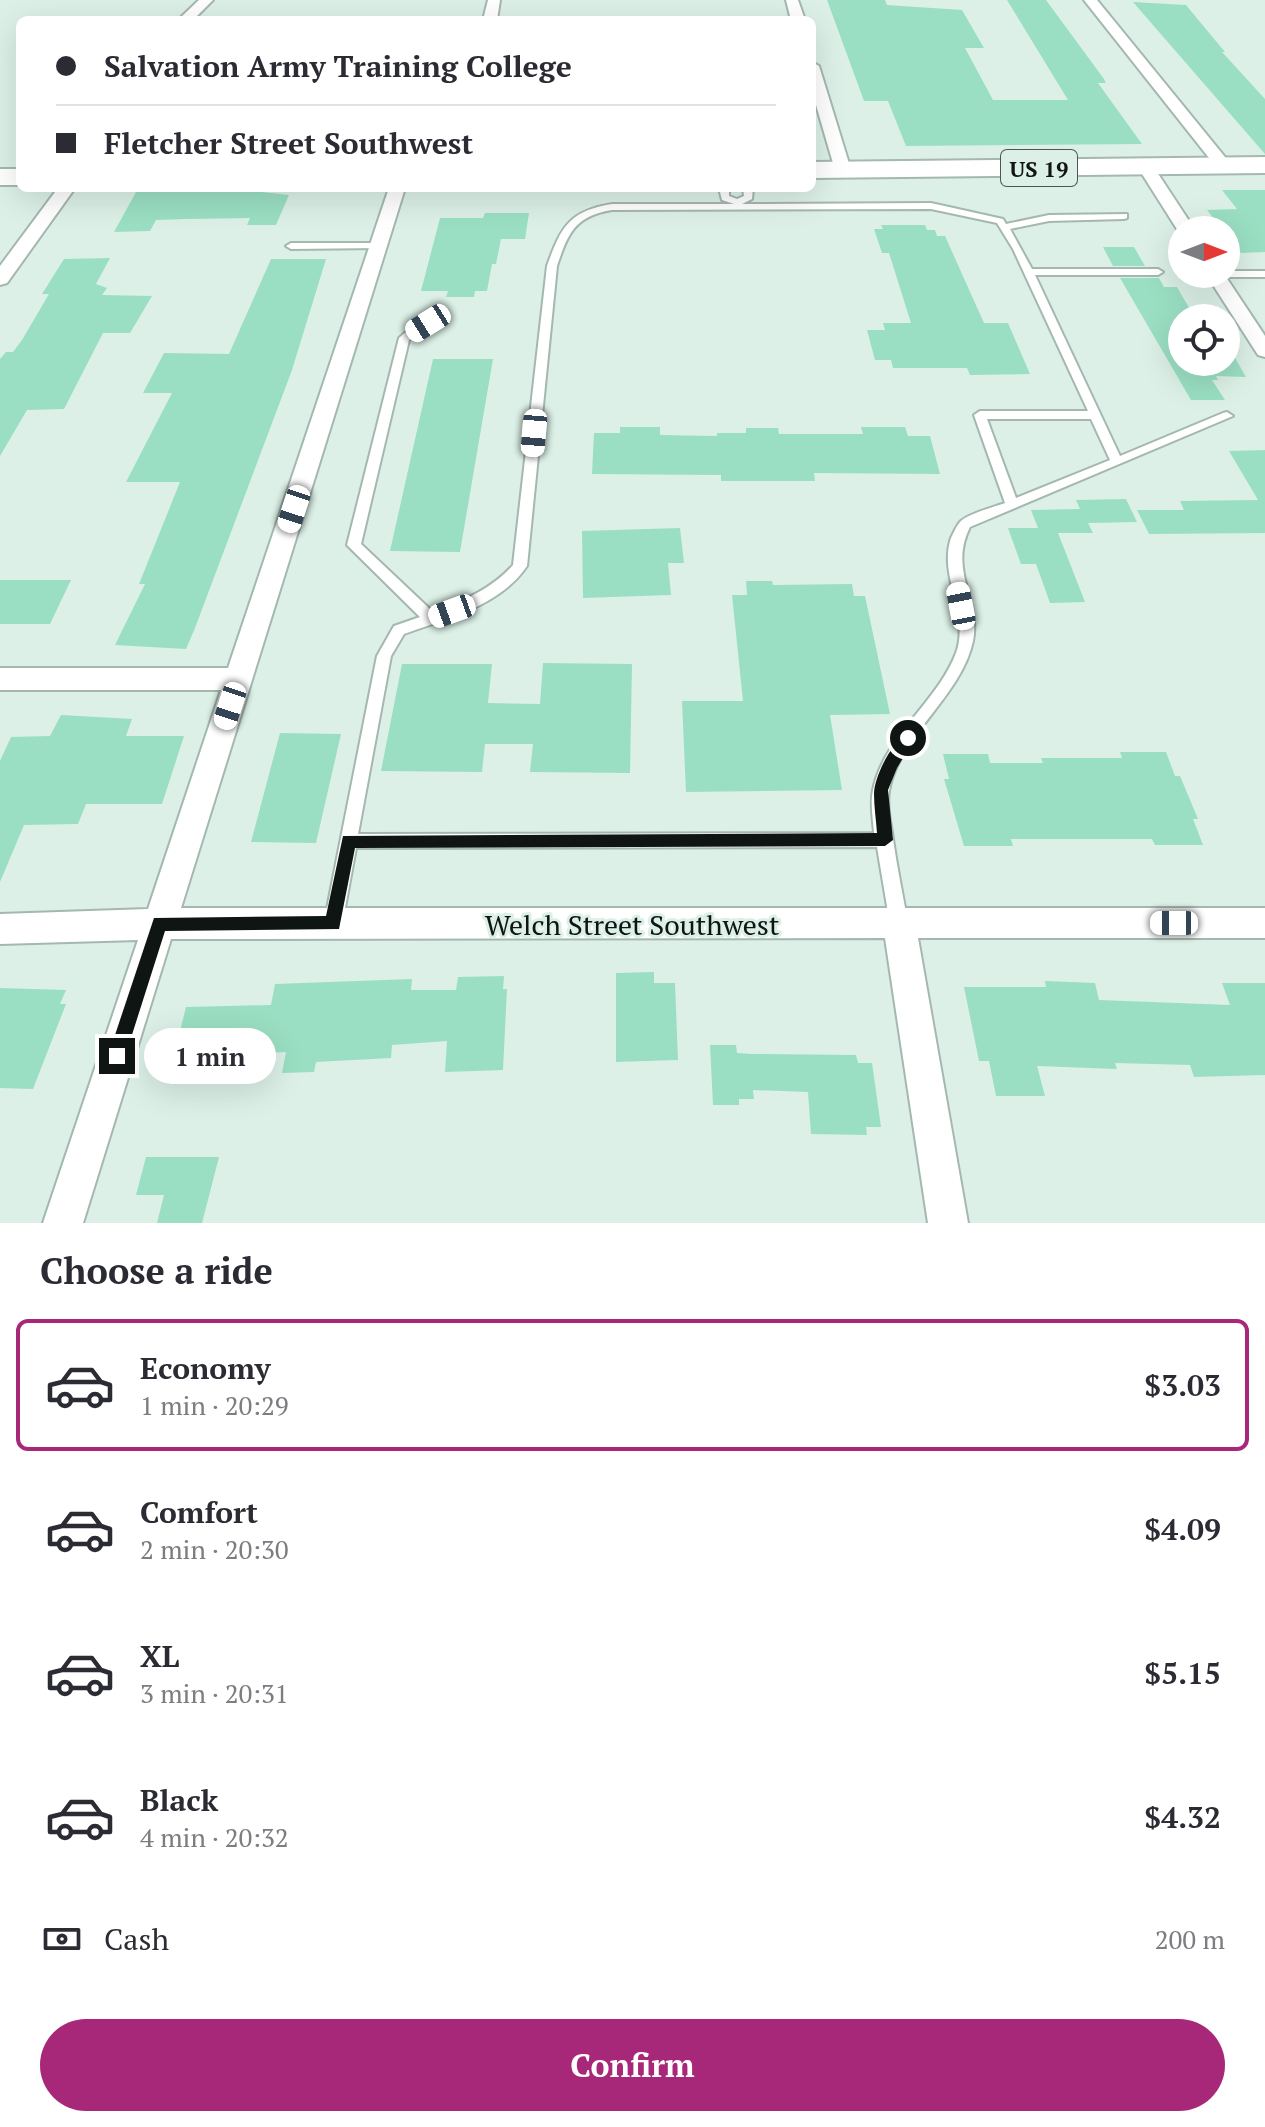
<!DOCTYPE html>
<html lang="en">
<head>
<meta charset="utf-8">
<style>
	:root { --surface:#fff; --page:#f7f7f7; --text:#2b2b33; --muted:#7c7c81; --line:#e1e1e2; --accent:#a72878 }
	body { margin:0; font-family:"PT Serif",serif; background:var(--page); color:var(--text); height:100vh; display:flex; flex-direction:column; font-size:30px; white-space:nowrap }
	* { box-sizing:border-box; margin:0 }
	p { font-size:26px; color:var(--muted) }
	.icon { flex:none; width:44px; height:44px; fill:none; stroke:currentColor; stroke-width:2; stroke-linecap:round; stroke-linejoin:round }
	.map { position:relative; height:1223px; overflow:hidden }
	.details { display:flex; flex-direction:column; background:var(--surface); flex:1 }
	.details>* { flex:none }
	.hud { position:absolute; left:16px; top:16px; width:800px; height:176px; border-radius:12px; box-shadow:0 8px 32px #0002; display:grid; align-content:center; height:176px; padding:0 40px; background:var(--surface) }
	.needle { width:52px; rotate:90deg }
	.buttons { position:absolute; left:1168px; top:216px; display:grid; gap:16px }
	.buttons a { display:grid; place-items:center; width:72px; height:72px; border-radius:50%; background:var(--surface); box-shadow:0 8px 32px #0002; font-size:40px }
	.end { position:absolute; width:36px; height:36px; margin:-18px; border:10px solid #0e1512; background:#fff; box-shadow:0 0 0 4px #fff }
	.from { border-radius:50% }
	.bubble { position:absolute; height:56px; border-radius:28px; background:var(--surface); box-shadow:0 8px 32px #0002; font-size:26px; font-weight:800; line-height:56px; text-align:center }
	.car { position:absolute; width:24px; height:48px; margin:-24px -12px; border-radius:10px; box-shadow:0 0 6px 2px #0007; background:linear-gradient(#fff 24%,#345 0 40%,#fff 0 76%,#345 0 86%,#fff 0) }
	.hud b { display:flex; align-items:center; gap:28px; height:76px; font-size:30px }
	.hud b+b { border-top:2px solid var(--line) }
	.hud i { width:20px; height:20px; background:var(--text) }
	ul { padding:0; list-style:none }
	li { display:flex; align-items:center; gap:24px; height:132px; margin:0 16px 12px; padding:0 24px; border:4px solid transparent; border-radius:12px }
	li div { flex:1 }
	li b { display:block; font-size:30px }
	li em { font-style:normal; font-weight:800 }
	li.current { border-color:var(--accent) }
	li>.icon { width:72px; height:72px; stroke-width:1.5 }
	h2 { padding:0 40px; font-size:36px; line-height:96px }
	.pay { display:flex; align-items:center; gap:20px; height:88px; padding:0 40px; font-size:30px }
	.pay p { margin-inline-start:auto }
	.cta { display:flex; gap:16px; margin-top:auto; padding:16px 40px }
	.cta a { flex:1; height:92px; border-radius:48px; background:var(--accent); color:#fff; font-size:32px; font-weight:800; line-height:92px; text-align:center }
	.map>svg:first-child { display:block }
	.building { fill:#9adfc3 }
	.lines { fill:none; stroke-linecap:round; stroke-linejoin:round }
	.service-casing { stroke:#a4b8af; stroke-width:4 }
	.minor-casing { stroke:#a4b8af; stroke-width:4 }
	.primary-casing { stroke:#a4b8af; stroke-width:4 }
	.service { fill:#fff; fill-rule:evenodd }
	.minor { fill:#fff; fill-rule:evenodd }
	.primary { fill:#fff; fill-rule:evenodd }
	.route { fill:#0e1512 }
	.labels { text-anchor:middle; dominant-baseline:central; stroke-width:6; stroke-linejoin:round; paint-order:stroke }
	.shield { fill:#dcf0e7; stroke:#4c5752; stroke-width:2 }
	.shield-label { font-size:22px; font-weight:bold; fill:#0e1512 }
	.near-street-label { font-size:28px; fill:#0e1512; stroke:#dcf0e7 }
</style>
</head>
<body>
<div class="map">
<svg width="1265" height="1223" viewBox="0 0 1265 1223">
	<rect width="100%" height="100%" fill="#dcf0e7"/>
	<!-- building -->
	<path class="building" d="M 827,0 L 885,0 L 887,5 L 962,10 L 984,48 L 965,48 L 993,100 L 1068,100 L 1007,0 L 1046,0 L 1104,79 L 1106,83 L 1098,83 L 1142,144 L 906,146 L 888,101 L 864,101 Z
		M 1133,2 L 1186,5 L 1225,52 L 1222,52 L 1265,99 L 1265,154 Z
		M 241,190 L 289,195 L 276,225 L 247,225 L 250,218 L 185,219 L 156,220 L 150,231 L 114,232 L 136,192 Z
		M 1222,190 L 1265,190 L 1265,252 L 1241,253 L 1207,210 L 1237,209 Z
		M 485,213 L 529,213 L 525,239 L 501,239 L 496,264 L 492,264 L 487,291 L 475,291 L 474,297 L 446,297 L 448,291 L 421,291 L 440,218 L 483,218 Z
		M 881,225 L 925,225 L 927,230 L 935,230 L 937,236 L 945,236 L 984,323 L 1008,323 L 1030,374 L 970,375 L 967,368 L 893,368 L 891,360 L 875,360 L 867,330 L 885,330 L 883,323 L 911,323 L 889,253 L 882,253 L 874,229 L 883,229 Z
		M 1103,247 L 1134,247 L 1145,266 L 1113,266 Z
		M 110,258 L 96,284 L 107,288 L 102,295 L 152,296 L 130,333 L 103,333 L 64,409 L 27,410 L 0,456 L 0,359 L 6,352 L 13,352 L 22,340 L 49,294 L 42,294 L 64,259 Z
		M 271,259 L 326,259 L 292,370 L 195,628 L 186,649 L 115,645 L 145,584 L 139,584 L 180,482 L 126,482 L 172,393 L 143,393 L 164,353 L 229,354 Z
		M 1120,278 L 1159,278 L 1164,287 L 1177,287 L 1195,318 L 1182,318 L 1182,362 L 1226,362 L 1227,344 L 1246,377 L 1216,376 L 1218,380 L 1212,380 L 1225,400 L 1191,400 Z
		M 433,359 L 493,359 L 460,552 L 390,551 Z
		M 620,427 L 660,427 L 660,435 L 717,436 L 717,433 L 746,433 L 746,428 L 778,428 L 779,434 L 863,434 L 861,427 L 905,427 L 908,436 L 930,436 L 940,474 L 814,473 L 815,481 L 721,481 L 721,475 L 592,474 L 594,433 L 620,433 Z
		M 1265,450 L 1265,533 L 1149,534 L 1137,510 L 1184,510 L 1180,501 L 1258,500 L 1229,451 Z
		M 1126,499 L 1137,522 L 1088,523 L 1093,533 L 1058,533 L 1085,602 L 1050,603 L 1036,564 L 1021,564 L 1008,528 L 1038,528 L 1031,510 L 1080,509 L 1076,500 Z
		M 680,528 L 684,563 L 668,563 L 671,595 L 583,598 L 582,531 Z
		M 0,580 L 71,580 L 50,624 L 0,624 Z
		M 746,581 L 772,581 L 773,585 L 852,584 L 854,596 L 865,596 L 890,714 L 830,715 L 842,790 L 686,792 L 682,701 L 743,701 L 732,595 L 747,595 Z
		M 543,663 L 632,664 L 630,773 L 530,772 L 533,744 L 485,744 L 482,772 L 381,771 L 402,664 L 492,664 L 488,703 L 540,704 Z
		M 61,715 L 132,719 L 126,736 L 184,736 L 162,804 L 86,804 L 78,824 L 24,825 L 0,882 L 0,761 L 11,737 L 50,736 Z
		M 280,733 L 341,734 L 316,843 L 251,842 Z
		M 1120,752 L 1166,752 L 1175,776 L 1180,776 L 1198,819 L 1193,819 L 1203,845 L 1155,845 L 1152,839 L 1011,839 L 1013,846 L 964,846 L 944,779 L 949,779 L 943,754 L 988,754 L 990,763 L 1043,763 L 1041,758 L 1122,758 Z
		M 654,972 L 654,983 L 675,983 L 678,1060 L 616,1062 L 616,973 Z
		M 504,976 L 503,989 L 507,989 L 503,1070 L 445,1072 L 447,1041 L 392,1045 L 391,1058 L 316,1062 L 314,1072 L 282,1073 L 286,1052 L 233,1055 L 229,1074 L 169,1076 L 186,1007 L 271,1005 L 275,984 L 412,979 L 411,990 L 456,990 L 458,977 Z
		M 1045,981 L 1095,983 L 1099,1000 L 1230,1005 L 1222,983 L 1265,983 L 1265,1075 L 1194,1077 L 1190,1065 L 1115,1063 L 1117,1069 L 1037,1066 L 1045,1096 L 996,1096 L 989,1061 L 979,1061 L 964,987 L 1046,987 Z
		M 0,988 L 66,990 L 60,1004 L 66,1004 L 33,1089 L 0,1088 Z
		M 710,1045 L 736,1045 L 737,1053 L 751,1054 L 856,1055 L 858,1063 L 872,1063 L 881,1127 L 866,1127 L 867,1135 L 811,1134 L 808,1092 L 753,1090 L 754,1099 L 739,1099 L 739,1105 L 713,1105 Z
		M 146,1157 L 219,1157 L 202,1223 L 157,1223 L 164,1195 L 136,1195 Z"/>
	<g class="lines">
		<defs>
			<path id="service" d="M 719,188 L 729,188 L 729,196 L 737,199 L 744,196 L 743,188 L 753,188 L 752,199 L 742,204 L 931,203 L 1003,219 L 1006,224 L 1049,215 L 1127,214 L 1127,218 L 1124,219 L 1049,221 L 1010,229 L 1032,269 L 1158,269 L 1163,272 L 1158,275 L 1035,275 L 1120,456 L 1223,413 L 1227,412 L 1233,416 L 970,527 C 948,570 981,601 973,641 C 961,697 898,737 889,791 C 886,807 891,824 893,839 C 897,867 903,896 908,924 L 905,930 L 899,932 L 893,930 L 890,924 L 877,847 L 356,848 L 342,924 L 339,930 L 333,932 L 327,930 L 324,924 L 377,656 L 394,626 L 420,617 L 347,545 L 399,338 C 412,326 431,314 447,323 L 442,326 L 430,326 L 409,340 L 361,544 L 433,612 C 463,601 492,589 513,565 L 547,266 C 561,227 569,211 612,204 L 734,204 L 722,200 ZM 931,209 L 997,223 L 1013,249 L 1088,411 L 980,411 L 974,415 L 1005,503 C 994,507 967,514 960,522 C 957,525 953,534 951,538 C 938,576 970,615 956,653 C 937,703 884,736 873,790 C 870,803 873,819 874,833 L 358,834 L 391,656 L 404,634 C 447,618 500,606 527,566 L 557,266 C 568,233 575,216 612,210 ZM 987,419 L 1091,419 L 1110,460 L 1016,498 Z
				M 378,243 L 381,244 L 381,248 L 291,249 L 286,246 L 291,243 Z
				M 1226,271 L 1265,271 L 1265,277 L 1215,277 L 1210,274 L 1226,274 Z"/>
			<path id="minor" d="M 199,0 L 213,0 L 193,20 L 178,20 Z
				M 488,0 L 500,0 L 497,20 L 483,20 Z
				M 786,0 L 798,0 L 805,20 L 791,20 Z
				M 1084,0 L 1097,0 L 1229,162 L 1229,168 L 1217,168 Z
				M 812,62 L 819,66 L 851,170 L 849,173 L 837,173 L 835,170 L 812,91 Z
				M 1145,161 L 1151,163 L 1195,230 L 1182,230 L 1180,234 L 1137,166 Z
				M 58,188 L 75,188 L 7,283 L 0,285 L 0,266 Z
				M 389,188 L 405,188 L 181,908 L 1265,908 L 1265,938 L 918,938 L 968,1223 L 928,1223 L 885,938 L 171,939 L 83,1223 L 43,1223 L 138,940 L 0,944 L 0,914 L 148,909 L 221,690 L 0,690 L 0,668 L 228,668 Z
				M 1206,274 L 1224,274 L 1265,336 L 1265,357 L 1258,355 Z"/>
			<path id="primary" d="M 1265,157 L 1265,173 L 812,178 L 812,162 Z
				M 0,169 L 20,169 L 20,185 L 0,185 Z"/>
		</defs>
		<!-- service casing -->
		<use href="#service" class="service-casing"/>
		<!-- minor casing -->
		<use href="#minor" class="minor-casing"/>
		<!-- primary casing -->
		<use href="#primary" class="primary-casing"/>
		<!-- service -->
		<use href="#service" class="service"/>
		<!-- minor -->
		<use href="#minor" class="minor"/>
		<!-- primary -->
		<use href="#primary" class="primary"/>
	</g>
	<!-- route -->
	<path class="route" d="M 908,733 L 915,738 L 897,768 L 888,790 L 893,840 L 885,846 L 355,848 L 339,929 L 165,931 L 123,1063 L 117,1065 L 111,1063 L 108,1056 L 154,918 L 326,916 L 343,836 L 877,833 C 876,820 874,806 874,794 C 874,776 893,740 908,733 Z"/>
	<g class="labels">
		<!-- shield labels -->
		<rect class="shield" x="1001" y="150" width="76" height="36" rx="6"/>
		<g class="shield-label">
			<text x="1039" y="168">US 19</text>
		</g>
		<!-- near-street labels -->
		<g class="near-street-label">
			<text x="632" y="924">Welch Street Southwest</text>
		</g>
	</g>
</svg>
<div class="buttons">
<a><svg class="needle" viewBox="-14 -14 28 28"><path d="M0-13l5 13h-10z" fill="#e53935"/><path d="M0 13l5-13h-10z" fill="#7c7c81"/></svg></a>
<a><svg class="icon" aria-label="locate" viewBox="0 0 24 24"><circle cx="12" cy="12" r="6"/><path d="M12 2v4M12 18v4M2 12h4M18 12h4"/></svg></a>
</div>
<i class="end from" style="left:908px;top:738px"></i>
<i class="end" style="left:117px;top:1056px"></i>
<div class="bubble" style="left:144px;top:1028px;width:132px">1 min</div>
<i class="car" style="left:428px;top:323px;rotate:238deg"></i>
<i class="car" style="left:534px;top:433px;rotate:185deg"></i>
<i class="car" style="left:294px;top:509px;rotate:198deg"></i>
<i class="car" style="left:961px;top:606px;rotate:349deg"></i>
<i class="car" style="left:452px;top:611px;rotate:250deg"></i>
<i class="car" style="left:230px;top:706px;rotate:198deg"></i>
<i class="car" style="left:1174px;top:923px;rotate:270deg"></i>
<div class="hud">
<b><i class="from"></i>Salvation Army Training College</b>
<b><i></i>Fletcher Street Southwest</b>
</div>
</div>
<section class="details">
<h2>Choose a ride</h2>
<ul>
<li class="current"><svg class="icon" aria-label="car" viewBox="0 0 24 24"><path d="M5 17H2v-5l4-1 3-4h7l3 4 3 1v5h-3M9 17h6M6 11h13"/><circle cx="7" cy="17" r="2"/><circle cx="17" cy="17" r="2"/></svg><div><b>Economy</b><p>1 min · 20:29</p></div><em>$3.03</em></li>
<li><svg class="icon" aria-label="car" viewBox="0 0 24 24"><path d="M5 17H2v-5l4-1 3-4h7l3 4 3 1v5h-3M9 17h6M6 11h13"/><circle cx="7" cy="17" r="2"/><circle cx="17" cy="17" r="2"/></svg><div><b>Comfort</b><p>2 min · 20:30</p></div><em>$4.09</em></li>
<li><svg class="icon" aria-label="car" viewBox="0 0 24 24"><path d="M5 17H2v-5l4-1 3-4h7l3 4 3 1v5h-3M9 17h6M6 11h13"/><circle cx="7" cy="17" r="2"/><circle cx="17" cy="17" r="2"/></svg><div><b>XL</b><p>3 min · 20:31</p></div><em>$5.15</em></li>
<li><svg class="icon" aria-label="car" viewBox="0 0 24 24"><path d="M5 17H2v-5l4-1 3-4h7l3 4 3 1v5h-3M9 17h6M6 11h13"/><circle cx="7" cy="17" r="2"/><circle cx="17" cy="17" r="2"/></svg><div><b>Black</b><p>4 min · 20:32</p></div><em>$4.32</em></li>
</ul>
<div class="pay"><svg class="icon" aria-label="cash" viewBox="0 0 24 24"><path d="M3 7h18v10H3z"/><circle cx="12" cy="12" r="2"/></svg>Cash<p>200 m</p></div>
<div class="cta"><a>Confirm</a></div>
</section>
</body>
</html>
